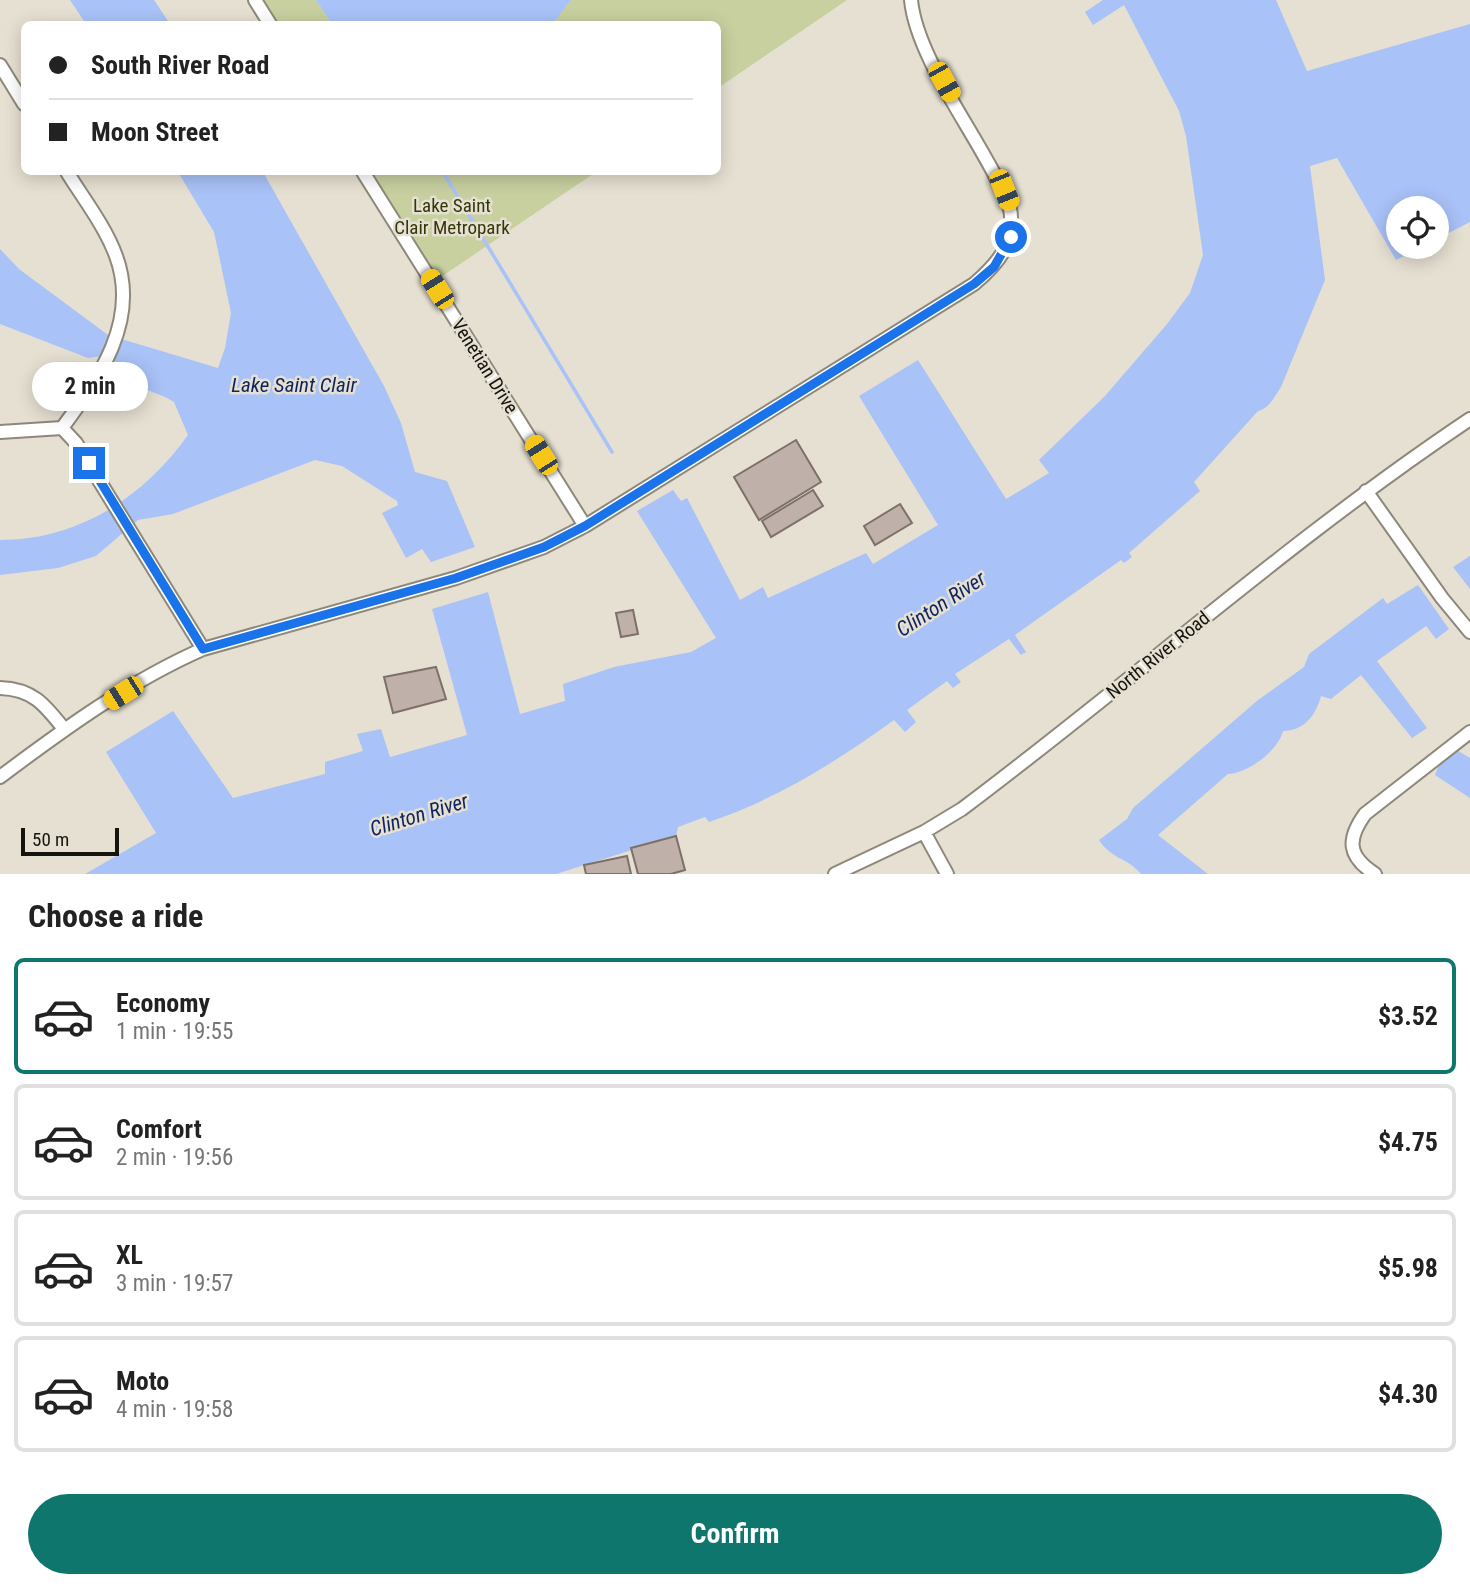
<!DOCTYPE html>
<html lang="en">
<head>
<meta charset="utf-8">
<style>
	:root { --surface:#fff; --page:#f2f2f2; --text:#222; --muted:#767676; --line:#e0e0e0; --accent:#0f766e }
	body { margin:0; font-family:"Roboto Condensed",sans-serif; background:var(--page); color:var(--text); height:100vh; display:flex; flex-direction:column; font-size:26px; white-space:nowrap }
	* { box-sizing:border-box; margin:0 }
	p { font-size:23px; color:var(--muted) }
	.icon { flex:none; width:38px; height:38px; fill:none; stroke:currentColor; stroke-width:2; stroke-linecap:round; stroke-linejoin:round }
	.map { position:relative; height:874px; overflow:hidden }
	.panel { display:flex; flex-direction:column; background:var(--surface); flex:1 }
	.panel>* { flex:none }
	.top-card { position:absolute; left:21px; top:21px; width:700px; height:154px; border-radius:10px; box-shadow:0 4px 18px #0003; display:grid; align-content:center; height:154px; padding:0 28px; background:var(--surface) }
	.controls { position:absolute; left:1386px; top:196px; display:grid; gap:14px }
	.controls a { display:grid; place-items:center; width:63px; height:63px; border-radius:50%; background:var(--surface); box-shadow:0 4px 18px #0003; font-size:35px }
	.scale { position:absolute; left:21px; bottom:18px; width:98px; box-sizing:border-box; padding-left:7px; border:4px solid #16140f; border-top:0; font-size:19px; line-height:24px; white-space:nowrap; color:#16140f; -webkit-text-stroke:5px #e6e0d2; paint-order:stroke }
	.end { position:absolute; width:32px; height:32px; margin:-16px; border:9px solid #1a73e8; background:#fff; box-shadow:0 0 0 4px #fff }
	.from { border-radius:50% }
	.bubble { position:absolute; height:49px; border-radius:24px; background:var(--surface); box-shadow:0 4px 18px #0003; font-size:23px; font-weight:700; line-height:49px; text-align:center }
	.car { position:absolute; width:21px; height:42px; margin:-21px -10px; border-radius:9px; box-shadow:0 0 5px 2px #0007; background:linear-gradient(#f5c518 24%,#345 0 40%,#f5c518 0 76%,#345 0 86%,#f5c518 0) }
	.top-card b { display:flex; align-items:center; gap:24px; height:66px; font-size:26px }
	.top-card b+b { border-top:2px solid var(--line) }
	.top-card i { width:18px; height:18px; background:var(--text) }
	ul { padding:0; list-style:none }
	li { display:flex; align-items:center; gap:21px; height:116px; margin:0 14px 10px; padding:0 14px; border:4px solid var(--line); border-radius:10px }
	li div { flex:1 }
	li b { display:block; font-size:26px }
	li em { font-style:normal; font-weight:700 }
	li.active { border-color:var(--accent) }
	li>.icon { width:63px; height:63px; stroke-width:1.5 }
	h2 { padding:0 28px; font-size:32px; line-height:84px }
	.action { display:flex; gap:14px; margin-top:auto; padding:14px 28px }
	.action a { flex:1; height:80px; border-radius:42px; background:var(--accent); color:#fff; font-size:28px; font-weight:700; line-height:80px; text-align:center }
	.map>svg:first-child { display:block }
	.green { fill:#c8d0a0 }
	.water { fill:#a9c2f7 }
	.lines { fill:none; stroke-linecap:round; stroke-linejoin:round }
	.stream { stroke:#a9c2f7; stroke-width:3.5 }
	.building { fill:#bfb1a9; stroke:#7c7068; stroke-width:2 }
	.street-casing { stroke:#8e887b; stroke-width:16 }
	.street { stroke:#fff; stroke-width:12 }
	.route { stroke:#1a73e8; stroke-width:9 }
	.labels { text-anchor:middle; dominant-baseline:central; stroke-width:5; stroke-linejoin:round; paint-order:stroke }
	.park-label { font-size:19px; fill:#333809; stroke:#e6e0d2 }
	.street-label { font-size:19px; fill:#16140f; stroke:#e6e0d2 }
	.water-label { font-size:21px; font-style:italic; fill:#0e245f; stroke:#e6e0d2 }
</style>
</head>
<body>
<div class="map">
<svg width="1470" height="874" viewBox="0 0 1470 874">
	<rect width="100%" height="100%" fill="#e6e0d2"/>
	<!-- green -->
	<path class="green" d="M 261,0 L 316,0 L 332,24 L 276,24 Z
		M 571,0 L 847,0 L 718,88 L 718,24 L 553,24 Z
		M 369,172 L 596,172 L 438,279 Z"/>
	<!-- water -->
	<path class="water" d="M 70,0 L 154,0 L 170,24 L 86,24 Z
		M 316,0 L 571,0 L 553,24 L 332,24 Z
		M 1103,0 L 1276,0 L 1307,71 L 1470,24 L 1470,222 L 1437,239 L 1437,208 L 1398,208 L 1398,247 L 1422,247 L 1396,260 L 1337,158 L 1310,166 L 1325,280 L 1281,387 C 1275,396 1269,409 1258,411 L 1194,482 L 1200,491 L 1129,553 L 1132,557 L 1124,563 L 1121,560 L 1015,635 L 1026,652 L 1021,655 L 1009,639 L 955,674 L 961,682 L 953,688 L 947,681 L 907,710 L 916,722 L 905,732 L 894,720 C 836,762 777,799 709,822 L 705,817 L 678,827 L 676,836 L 556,874 L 85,874 L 156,833 L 106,752 L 173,711 L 233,798 L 325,774 L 325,762 L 363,751 L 357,734 L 381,729 L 390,757 L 467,735 L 432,609 L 488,592 L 520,714 L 565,701 L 563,684 L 614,667 L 691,652 L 716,638 L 637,511 L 673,490 L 681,501 L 687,498 L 740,600 L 763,587 L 768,598 L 866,553 L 873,564 L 938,525 L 859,396 L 918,360 L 1006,499 L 1049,473 L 1039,460 L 1105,396 L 1167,324 L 1190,293 L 1203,255 L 1186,136 L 1179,111 L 1124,5 L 1093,25 L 1085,12 Z
		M 178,172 L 263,172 L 384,386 L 401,423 L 415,472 L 447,481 L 475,547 L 431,562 L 422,549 L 406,558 L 382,513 L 398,505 L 397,501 L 342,466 L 315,460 L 173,514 L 138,520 L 96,556 L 58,568 L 0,575 L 0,540 C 78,540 144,497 188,435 L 174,402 C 162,394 145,391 134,382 C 114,365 120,353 88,358 L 0,324 L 0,249 L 19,269 L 108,335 L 218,368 L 225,348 L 231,313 L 214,232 Z
		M 1470,556 L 1470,589 L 1453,567 Z
		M 1418,585 L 1449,629 L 1436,639 L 1426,626 L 1377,661 L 1427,728 L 1412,738 L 1361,675 L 1331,699 L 1321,696 C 1316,715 1304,731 1283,731 C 1278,751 1248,773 1228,774 L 1158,835 L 1208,874 L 1141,874 C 1127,857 1112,860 1099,840 L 1127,819 L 1133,808 L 1258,700 L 1304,667 L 1309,654 L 1383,598 L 1387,604 Z
		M 1455,749 L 1470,758 L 1470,798 L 1435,775 L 1440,762 Z"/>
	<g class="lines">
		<!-- stream -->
		<path class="stream" d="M 443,172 L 612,452"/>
	</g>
	<!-- building -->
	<path class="building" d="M 796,440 L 821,482 L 759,520 L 734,477 Z
		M 813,490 L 823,506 L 771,537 L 762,521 Z
		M 900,504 L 912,523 L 875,545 L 864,526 Z
		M 633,610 L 638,634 L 621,637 L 616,613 Z
		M 436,667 L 446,699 L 393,713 L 384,677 Z
		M 676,836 L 685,870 L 671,874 L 638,874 L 631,848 Z
		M 627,856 L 631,874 L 586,874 L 584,865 Z"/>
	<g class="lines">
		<defs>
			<path id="street" d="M 255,0 L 270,24
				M 0,65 L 24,104
				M 363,172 L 585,526
				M 62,428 L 76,443 L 203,649
				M 0,432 L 62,428 C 99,378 140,321 116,256 C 105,226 83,198 67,172
				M 1366,491 L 1442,598 L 1470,632
				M 0,688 C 33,689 45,705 64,729
				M 0,777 C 64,729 130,681 203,649 L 456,578 L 544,547 L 585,526 L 974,284 C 1000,262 1018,240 1009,204 C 984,143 917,62 911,0
				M 924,832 L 947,874
				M 835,874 L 924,832 L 962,809 C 1133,681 1292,538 1470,419
				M 1375,874 C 1347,856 1347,839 1365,814 L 1470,732"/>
		</defs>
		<!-- street casing -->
		<use href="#street" class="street-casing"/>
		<!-- street -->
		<use href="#street" class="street"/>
	</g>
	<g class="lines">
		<!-- route -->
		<path class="route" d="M 89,463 L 203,649 L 456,578 L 544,547 L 585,526 L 974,284 L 994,267 L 1011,237"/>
	</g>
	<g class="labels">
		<!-- park labels -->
		<g class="park-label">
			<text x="452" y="205">Lake Saint<tspan x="452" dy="22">Clair Metropark</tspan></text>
		</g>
		<!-- street labels -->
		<g class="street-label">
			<text transform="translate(485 366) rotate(58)">Venetian Drive</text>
			<text transform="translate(1158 655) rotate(-39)">North River Road</text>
		</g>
		<!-- water labels -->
		<g class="water-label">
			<text x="294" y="385">Lake Saint Clair</text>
			<text transform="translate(941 604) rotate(-33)">Clinton River</text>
			<text transform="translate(419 815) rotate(-17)">Clinton River</text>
		</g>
	</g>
</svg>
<div class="controls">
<a><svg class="icon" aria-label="locate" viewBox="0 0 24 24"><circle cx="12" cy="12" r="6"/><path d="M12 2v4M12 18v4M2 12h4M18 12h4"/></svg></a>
</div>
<div class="scale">50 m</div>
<i class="end from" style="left:1011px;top:237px"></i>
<i class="end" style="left:89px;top:463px"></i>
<div class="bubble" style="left:32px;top:362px;width:116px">2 min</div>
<i class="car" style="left:944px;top:82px;rotate:151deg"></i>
<i class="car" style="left:1004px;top:190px;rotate:158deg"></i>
<i class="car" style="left:437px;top:289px;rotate:328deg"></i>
<i class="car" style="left:541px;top:455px;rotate:328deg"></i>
<i class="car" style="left:123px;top:693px;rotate:238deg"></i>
<div class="top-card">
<b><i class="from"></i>South River Road</b>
<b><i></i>Moon Street</b>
</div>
</div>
<section class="panel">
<h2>Choose a ride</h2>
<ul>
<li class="active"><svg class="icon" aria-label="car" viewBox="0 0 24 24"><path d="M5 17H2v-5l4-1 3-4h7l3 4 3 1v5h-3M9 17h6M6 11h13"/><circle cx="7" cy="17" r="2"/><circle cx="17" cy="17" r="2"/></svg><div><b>Economy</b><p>1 min · 19:55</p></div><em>$3.52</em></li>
<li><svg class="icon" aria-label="car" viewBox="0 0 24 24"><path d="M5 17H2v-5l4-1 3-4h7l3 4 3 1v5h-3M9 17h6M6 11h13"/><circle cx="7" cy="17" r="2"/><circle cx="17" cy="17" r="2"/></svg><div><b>Comfort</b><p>2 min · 19:56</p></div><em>$4.75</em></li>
<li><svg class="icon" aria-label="car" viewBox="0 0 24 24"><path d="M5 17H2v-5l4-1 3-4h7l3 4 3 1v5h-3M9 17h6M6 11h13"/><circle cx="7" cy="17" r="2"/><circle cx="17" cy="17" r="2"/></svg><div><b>XL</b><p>3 min · 19:57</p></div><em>$5.98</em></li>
<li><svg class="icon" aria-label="car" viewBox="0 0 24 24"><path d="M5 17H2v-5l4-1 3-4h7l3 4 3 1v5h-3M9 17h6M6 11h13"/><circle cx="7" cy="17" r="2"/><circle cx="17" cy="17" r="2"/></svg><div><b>Moto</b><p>4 min · 19:58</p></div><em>$4.30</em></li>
</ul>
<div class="action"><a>Confirm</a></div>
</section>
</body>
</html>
